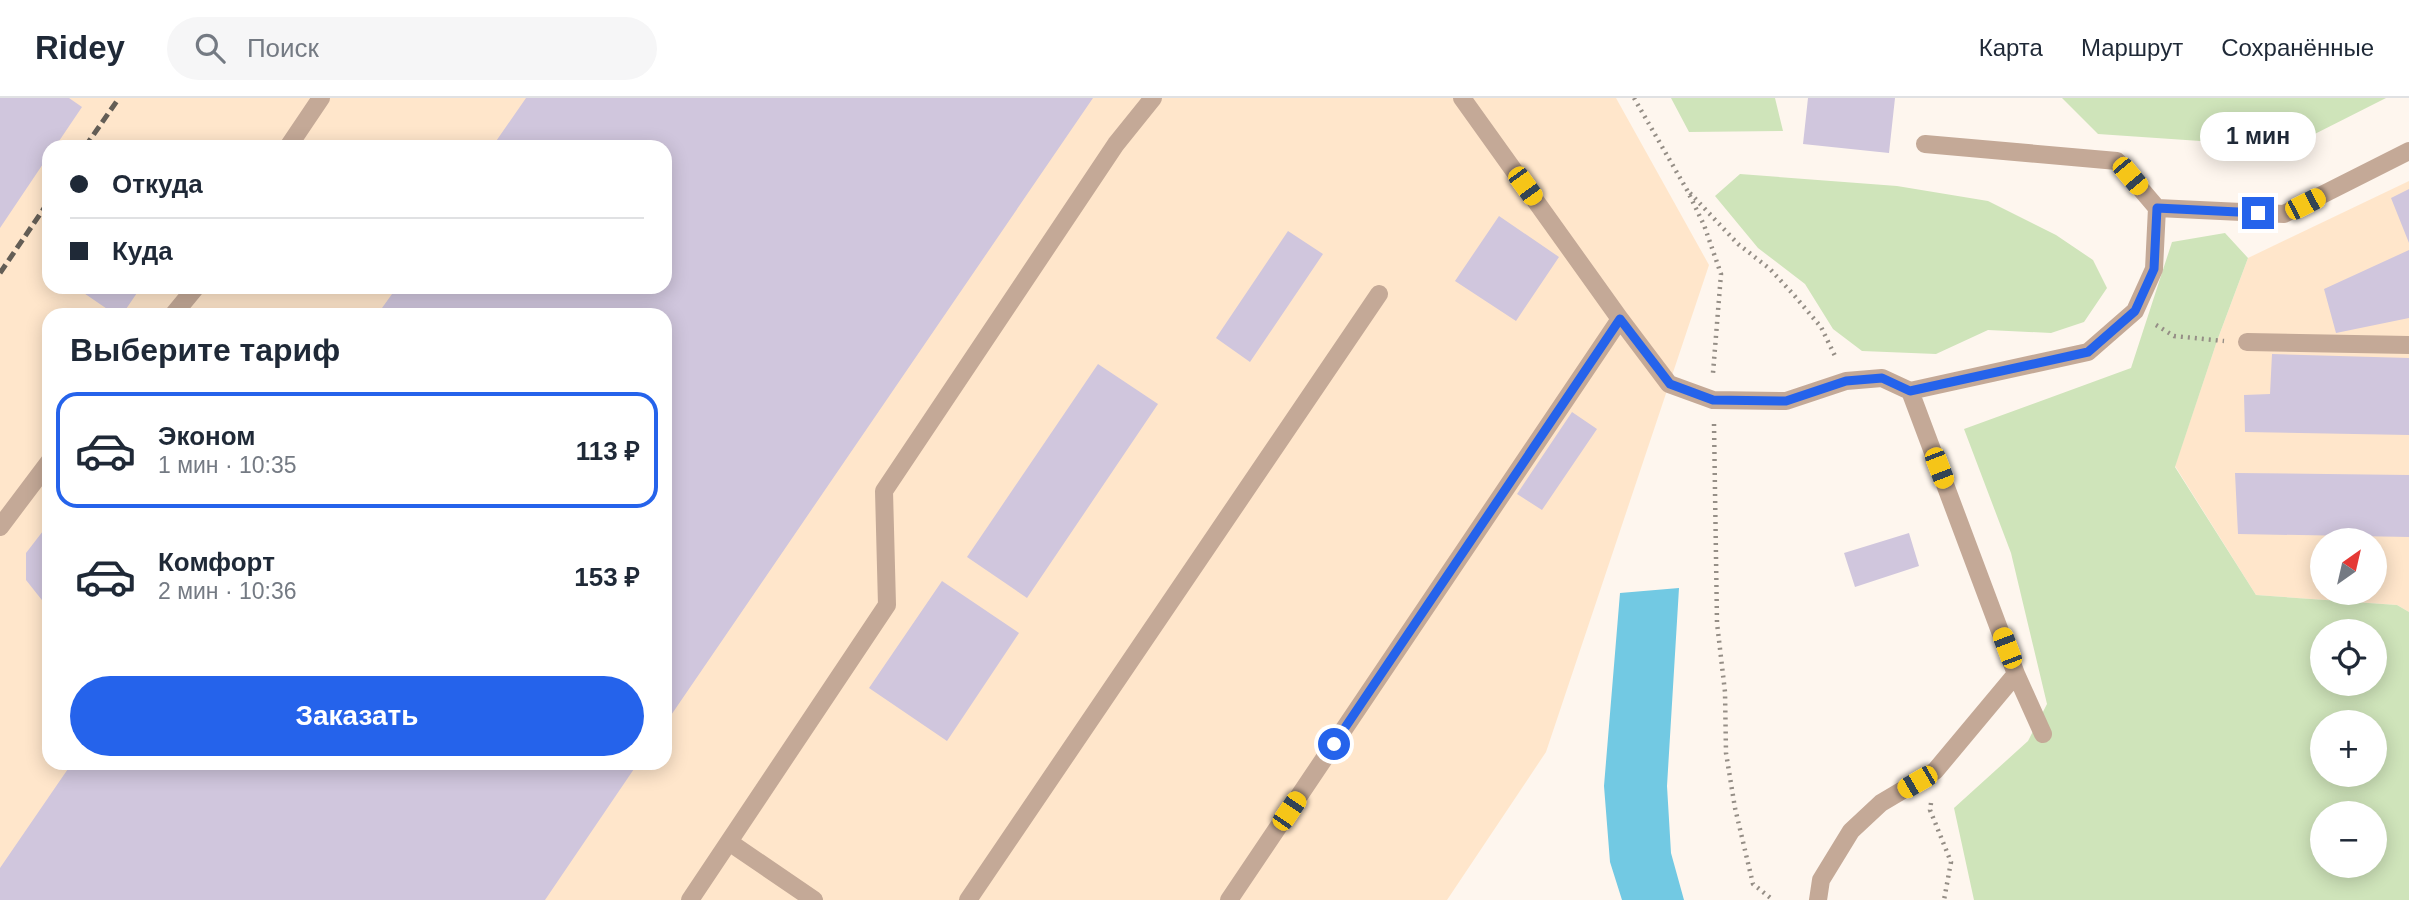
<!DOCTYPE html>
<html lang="ru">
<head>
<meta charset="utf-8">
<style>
	:root { --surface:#fff; --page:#f6f6f7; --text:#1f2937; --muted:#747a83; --line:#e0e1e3; --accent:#2563eb }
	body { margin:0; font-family:Helvetica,sans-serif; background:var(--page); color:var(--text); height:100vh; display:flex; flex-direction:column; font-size:26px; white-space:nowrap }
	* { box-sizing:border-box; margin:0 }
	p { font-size:23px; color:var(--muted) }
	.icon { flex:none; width:38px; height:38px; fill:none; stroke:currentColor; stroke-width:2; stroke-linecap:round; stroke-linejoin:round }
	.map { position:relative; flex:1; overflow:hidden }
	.sheet { position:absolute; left:42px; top:210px; width:630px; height:462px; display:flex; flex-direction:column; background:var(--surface); border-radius:21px; box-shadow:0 4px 18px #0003 }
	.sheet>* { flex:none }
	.hud { position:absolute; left:42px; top:42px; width:630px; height:154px; border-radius:21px; box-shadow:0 4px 18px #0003; display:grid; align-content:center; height:154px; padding:0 28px; background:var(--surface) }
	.needle { width:46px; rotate:34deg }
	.tools { position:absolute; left:2310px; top:430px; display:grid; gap:14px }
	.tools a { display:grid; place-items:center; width:77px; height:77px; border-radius:50%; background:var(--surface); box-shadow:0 4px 18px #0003; font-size:35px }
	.end { position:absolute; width:32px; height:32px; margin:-16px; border:9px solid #2563eb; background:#fff; box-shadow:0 0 0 4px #fff }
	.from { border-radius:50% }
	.bubble { position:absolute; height:49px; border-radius:24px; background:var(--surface); box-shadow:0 4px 18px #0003; font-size:23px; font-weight:700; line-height:49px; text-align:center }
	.car { position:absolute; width:21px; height:42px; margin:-21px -10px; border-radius:9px; box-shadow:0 0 5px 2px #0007; background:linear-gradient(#f5c518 24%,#345 0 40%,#f5c518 0 76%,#345 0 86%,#f5c518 0) }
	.hud b { display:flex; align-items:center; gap:24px; height:66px; font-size:26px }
	.hud b+b { border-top:2px solid var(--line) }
	.hud i { width:18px; height:18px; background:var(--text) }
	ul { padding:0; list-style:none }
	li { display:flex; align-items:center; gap:21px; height:116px; margin:0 14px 10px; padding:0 14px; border:4px solid transparent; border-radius:21px }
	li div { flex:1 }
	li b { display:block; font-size:26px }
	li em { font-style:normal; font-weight:700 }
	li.selected { border-color:var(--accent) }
	li>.icon { width:63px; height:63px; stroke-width:1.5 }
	h2 { padding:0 28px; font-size:32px; line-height:84px }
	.primary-button { display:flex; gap:14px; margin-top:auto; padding:14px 28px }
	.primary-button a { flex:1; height:80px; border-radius:42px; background:var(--accent); color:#fff; font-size:28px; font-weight:700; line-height:80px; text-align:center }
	header { display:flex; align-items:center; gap:42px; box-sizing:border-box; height:98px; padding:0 35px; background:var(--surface); border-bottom:2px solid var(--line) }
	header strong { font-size:33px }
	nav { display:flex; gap:38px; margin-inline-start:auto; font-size:24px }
	.search { width:490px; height:63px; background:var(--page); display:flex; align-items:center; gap:18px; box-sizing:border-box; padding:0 24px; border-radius:38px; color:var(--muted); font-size:26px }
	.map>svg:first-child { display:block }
	.built { fill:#ffe6cb; fill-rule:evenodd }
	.green { fill:#cfe4ba; fill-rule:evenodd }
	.water { fill:#72c9e3 }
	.building { fill:#d0c6dd }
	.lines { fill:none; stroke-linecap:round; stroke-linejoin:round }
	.path { stroke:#958e86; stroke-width:4.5; stroke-dasharray:2 5; stroke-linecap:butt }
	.service { stroke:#c4a997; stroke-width:18 }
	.rail { stroke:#645e56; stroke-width:5; stroke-dasharray:10 5; stroke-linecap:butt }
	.route { stroke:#2563eb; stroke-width:9 }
</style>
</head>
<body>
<header>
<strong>Ridey</strong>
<div class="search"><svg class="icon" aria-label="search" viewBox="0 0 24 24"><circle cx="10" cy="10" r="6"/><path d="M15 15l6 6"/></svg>Поиск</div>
<nav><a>Карта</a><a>Маршрут</a><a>Сохранённые</a></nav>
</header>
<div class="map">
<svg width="2409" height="802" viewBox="0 0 2409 802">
	<rect width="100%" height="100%" fill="#fef6ee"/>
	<!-- built -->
	<path class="built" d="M 0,0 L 1616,0 L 1709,167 L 1546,654 L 1447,802 L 0,802 ZM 49,49 L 665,49 L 665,189 L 49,189 ZM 49,217 L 665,217 L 665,665 L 49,665 Z
		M 2409,83 L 2409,514 L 2397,507 L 2256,497 L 2175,368 L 2217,243 L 2248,160 ZM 2322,443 L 2375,443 L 2375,495 L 2322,495 Z"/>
	<!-- green -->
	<path class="green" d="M 1671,0 L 1775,0 L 1783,33 L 1689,34 Z
		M 2062,0 L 2386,0 L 2289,49 L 2098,36 Z
		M 1740,76 L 1897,88 L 1988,103 L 2056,137 L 2093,162 L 2107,190 L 2084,224 L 2051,235 L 1988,232 L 1936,256 L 1862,253 L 1833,231 L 1805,186 L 1758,150 L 1715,98 Z
		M 2225,135 L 2248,160 L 2217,243 L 2175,369 L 2256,497 L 2397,507 L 2409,514 L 2409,802 L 1974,802 L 1954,710 L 2028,643 L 2047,606 L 2011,455 L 1964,331 L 2131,270 L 2172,144 ZM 2322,534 L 2375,534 L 2375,586 L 2322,586 ZM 2322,625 L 2375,625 L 2375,677 L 2322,677 ZM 2322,716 L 2375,716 L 2375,768 L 2322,768 Z"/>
	<!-- water -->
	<path class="water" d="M 1679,490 L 1667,688 L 1671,755 L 1684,802 L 1622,802 L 1610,764 L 1604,688 L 1620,495 Z"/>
	<!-- building -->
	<path class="building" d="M 0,0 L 69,0 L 82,9 L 55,49 L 49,49 L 49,57 L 0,130 Z
		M 526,0 L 1093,0 L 665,626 L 665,217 L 377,217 L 397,189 L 665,189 L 665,49 L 492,49 Z
		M 1808,0 L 1895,0 L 1889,55 L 1803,46 Z
		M 2409,91 L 2409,145 L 2391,100 Z
		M 1499,118 L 1559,159 L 1516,223 L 1455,183 Z
		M 1288,133 L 1323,156 L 1250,264 L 1216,240 Z
		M 2409,152 L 2409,220 L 2336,235 L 2324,191 Z
		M 75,189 L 141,189 L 122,217 L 116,217 Z
		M 2272,256 L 2409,260 L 2409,337 L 2245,334 L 2244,297 L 2270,296 Z
		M 1098,266 L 1158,306 L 1027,500 L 967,459 Z
		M 1572,314 L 1597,331 L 1542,412 L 1517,396 Z
		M 2235,375 L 2409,377 L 2409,439 L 2238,436 Z
		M 49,432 L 49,511 L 26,482 L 26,455 L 43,433 Z
		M 1909,435 L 1919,468 L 1855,489 L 1844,455 Z
		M 942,483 L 1019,535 L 947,643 L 869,590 Z
		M 72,665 L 638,665 L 545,802 L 0,802 L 0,770 Z"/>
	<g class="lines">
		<!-- path -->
		<path class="path" d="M 1634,0 L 1687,92 L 1704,127 L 1721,176 L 1713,275
			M 1690,95 L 1738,146 L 1770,171 L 1793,196 L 1821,229 L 1836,260
			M 2156,227 L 2174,238 L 2224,243
			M 1714,326 L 1717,525 L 1725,594 L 1726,655 L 1735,710 L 1753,786 L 1773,802
			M 1931,705 L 1930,712 L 1951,764 L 1944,802"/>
		<!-- service -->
		<path class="service" d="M 1925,46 L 2117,63 L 2157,110
			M 288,49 L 321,0
			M 173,217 L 196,189
			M 1620,221 L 1669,286 L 1713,302 L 1786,303 L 1846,283 L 1882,280 L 1910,293
			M 2247,244 L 2409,247
			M 0,429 L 49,364
			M 2043,636 L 2016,576 L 1910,293 L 2088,254 L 2135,213 L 2154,171 L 2157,110 L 2284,116 L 2409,53
			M 729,744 L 814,802
			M 690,802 L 887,507 L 884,393 L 1116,46 L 1153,0
			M 968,802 L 1379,196
			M 1229,802 L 1620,221 L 1462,0
			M 1818,802 L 1821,782 L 1851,733 L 1881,705 L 1935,673 L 2016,576"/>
		<!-- rail -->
		<path class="rail" d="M 85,49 L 119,0
			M 0,175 L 49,103"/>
	</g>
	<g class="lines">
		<!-- route -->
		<path class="route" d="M 1334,646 L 1620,221 L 1670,286 L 1713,302 L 1786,303 L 1846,283 L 1882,280 L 1910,293 L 2088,254 L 2135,213 L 2154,171 L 2157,110 L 2258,115"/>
	</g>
</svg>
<div class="tools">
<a><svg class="needle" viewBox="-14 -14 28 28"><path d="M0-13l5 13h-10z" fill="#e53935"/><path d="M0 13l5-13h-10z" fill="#747a83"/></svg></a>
<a><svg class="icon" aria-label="locate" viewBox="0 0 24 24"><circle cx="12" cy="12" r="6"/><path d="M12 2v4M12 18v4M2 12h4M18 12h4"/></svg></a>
<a>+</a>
<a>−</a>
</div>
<i class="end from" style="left:1334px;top:646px"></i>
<i class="end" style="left:2258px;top:115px"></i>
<div class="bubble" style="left:2200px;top:14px;width:116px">1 мин</div>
<i class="car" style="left:2130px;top:78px;rotate:140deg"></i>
<i class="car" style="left:1525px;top:88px;rotate:144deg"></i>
<i class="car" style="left:2305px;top:106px;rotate:63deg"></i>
<i class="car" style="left:1939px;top:370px;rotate:159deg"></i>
<i class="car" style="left:2007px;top:550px;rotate:339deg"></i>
<i class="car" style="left:1917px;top:684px;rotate:240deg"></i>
<i class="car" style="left:1289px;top:713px;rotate:34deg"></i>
<div class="hud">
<b><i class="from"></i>Откуда</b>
<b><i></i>Куда</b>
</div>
<section class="sheet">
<h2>Выберите тариф</h2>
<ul>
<li class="selected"><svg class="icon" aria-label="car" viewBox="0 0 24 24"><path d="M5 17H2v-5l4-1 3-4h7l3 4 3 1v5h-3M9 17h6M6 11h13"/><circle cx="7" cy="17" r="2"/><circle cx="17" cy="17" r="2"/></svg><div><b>Эконом</b><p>1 мин · 10:35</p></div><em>113 ₽</em></li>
<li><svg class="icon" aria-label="car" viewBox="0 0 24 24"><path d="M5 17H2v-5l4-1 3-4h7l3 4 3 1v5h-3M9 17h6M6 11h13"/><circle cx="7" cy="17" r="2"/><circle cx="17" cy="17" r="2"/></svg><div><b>Комфорт</b><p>2 мин · 10:36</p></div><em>153 ₽</em></li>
</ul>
<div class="primary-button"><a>Заказать</a></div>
</section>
</div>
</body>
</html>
